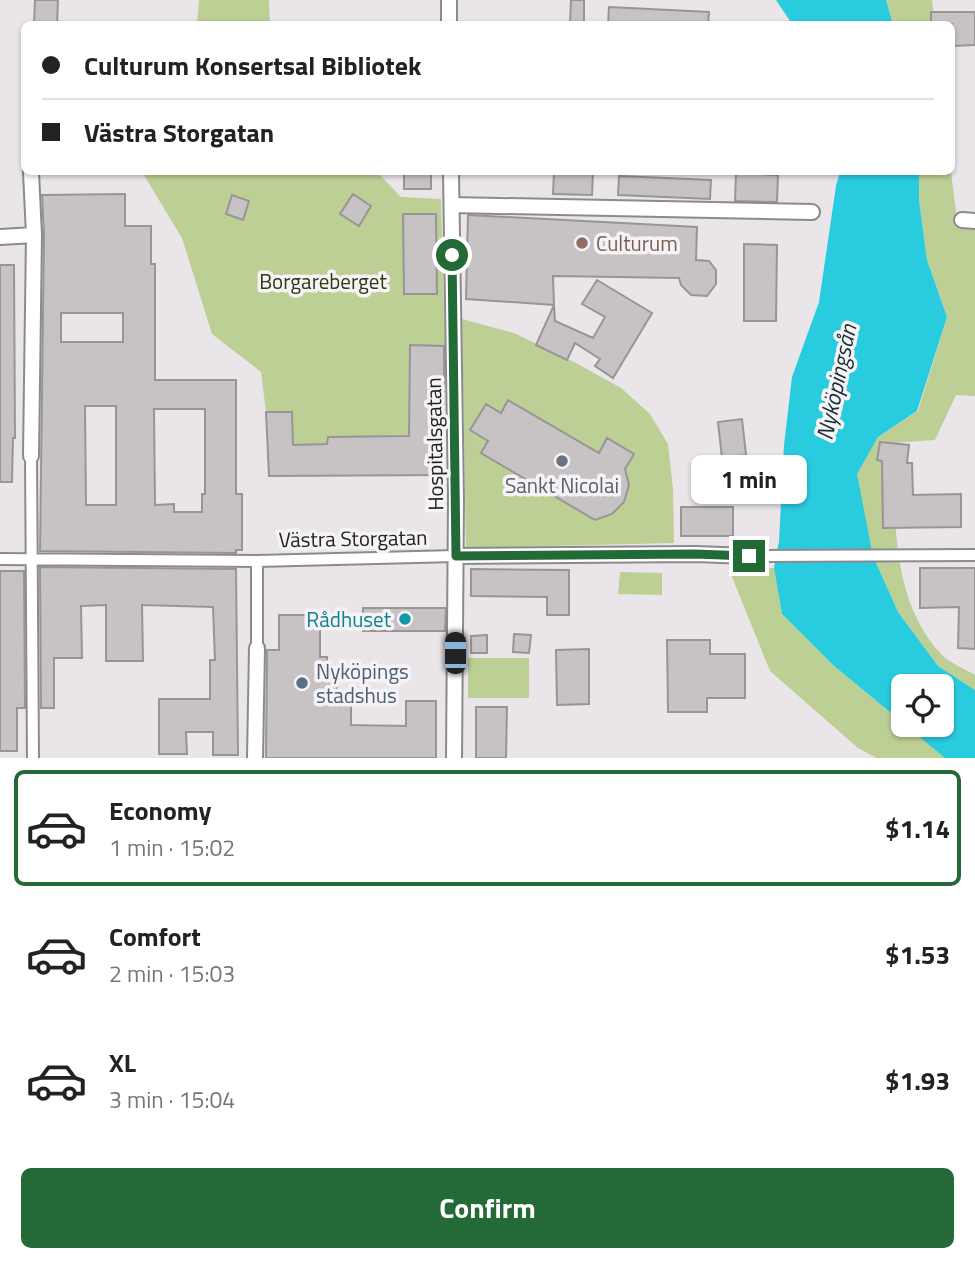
<!DOCTYPE html>
<html lang="en">
<head>
<meta charset="utf-8">
<style>
	:root { --surface:#fff; --page:#f2f2f2; --text:#222; --muted:#767676; --line:#e0e0e0; --accent:#246a36 }
	body { margin:0; font-family:"Titillium Web",sans-serif; background:var(--page); color:var(--text); height:100vh; display:flex; flex-direction:column; font-size:26px; white-space:nowrap }
	* { box-sizing:border-box; margin:0 }
	p { font-size:23px; color:var(--muted) }
	.icon { flex:none; width:38px; height:38px; fill:none; stroke:currentColor; stroke-width:2; stroke-linecap:round; stroke-linejoin:round }
	.map { position:relative; height:758px; overflow:hidden }
	.side { display:flex; flex-direction:column; background:var(--surface); flex:1 }
	.side>* { flex:none }
	.banner { position:absolute; left:21px; top:21px; width:934px; height:154px; border-radius:10px; box-shadow:0 2px 5px #0004; display:grid; align-content:center; height:154px; padding:0 21px; background:var(--surface) }
	.controls { position:absolute; left:891px; top:674px; display:grid; gap:14px }
	.controls a { display:grid; place-items:center; width:63px; height:63px; border-radius:10px; background:var(--surface); box-shadow:0 2px 5px #0004; font-size:35px }
	.end { position:absolute; width:32px; height:32px; margin:-16px; border:9px solid #246a36; background:#fff; box-shadow:0 0 0 4px #fff }
	.from { border-radius:50% }
	.bubble { position:absolute; height:49px; border-radius:10px; background:var(--surface); box-shadow:0 2px 5px #0004; font-size:23px; font-weight:700; line-height:49px; text-align:center }
	.car { position:absolute; width:21px; height:42px; margin:-21px -10px; border-radius:9px; box-shadow:0 0 5px 2px #0007; background:linear-gradient(#222 24%,#8ab4d8 0 40%,#222 0 76%,#8ab4d8 0 86%,#222 0) }
	.banner b { display:flex; align-items:center; gap:24px; height:66px; font-size:26px }
	.banner b+b { border-top:2px solid var(--line) }
	.banner i { width:18px; height:18px; background:var(--text) }
	ul { padding:12px 0 0; list-style:none }
	li { display:flex; align-items:center; gap:21px; height:116px; margin:0 14px 10px; padding:0 7px; border:4px solid transparent; border-radius:10px }
	li div { flex:1 }
	li b { display:block; font-size:26px }
	li em { font-style:normal; font-weight:700 }
	li.selected { border-color:var(--accent) }
	li>.icon { width:63px; height:63px; stroke-width:1.5 }
	.action { display:flex; gap:14px; margin-top:auto; padding:14px 21px }
	.action a { flex:1; height:80px; border-radius:10px; background:var(--accent); color:#fff; font-size:28px; font-weight:700; line-height:80px; text-align:center }
	.map>svg:first-child { display:block }
	.green { fill:#bccf95 }
	.water { fill:#29cbdf }
	.building { fill:#c7c2c4; stroke:#999596; stroke-width:2; fill-rule:evenodd }
	.lines { fill:none; stroke-linecap:round; stroke-linejoin:round }
	.pedestrian-casing { stroke:#8d8a8e; stroke-width:14 }
	.minor-casing { stroke:#8d8a8e; stroke-width:18 }
	.pedestrian { stroke:#fff; stroke-width:10 }
	.minor { stroke:#fff; stroke-width:14 }
	.route { stroke:#246a36; stroke-width:9 }
	.education-dot { fill:#8d6e63; stroke:#f6f3f6; stroke-width:2.5 }
	.worship-dot { fill:#6b7280; stroke:#f6f3f6; stroke-width:2.5 }
	.culture-dot { fill:#0f9aa8; stroke:#f6f3f6; stroke-width:2.5 }
	.service-dot { fill:#5c6f8a; stroke:#f6f3f6; stroke-width:2.5 }
	.labels { text-anchor:middle; dominant-baseline:central; stroke-width:7; stroke-linejoin:round; paint-order:stroke }
	.education-label { font-size:21px; fill:#785e54; stroke:#f6f3f6; text-anchor:start }
	.park-label { font-size:21px; fill:#2f3a12; stroke:#f6f3f6 }
	.street-label { font-size:21px; fill:#242324; stroke:#f6f3f6 }
	.worship-label { font-size:21px; fill:#5b616d; stroke:#f6f3f6 }
	.culture-label { font-size:21px; fill:#0d838f; stroke:#f6f3f6; text-anchor:end }
	.service-label { font-size:21px; fill:#4e5e75; stroke:#f6f3f6; text-anchor:start }
	.water-label { font-size:23px; font-style:italic; fill:#152e31; stroke:#f6f3f6 }
</style>
</head>
<body>
<div class="map">
<svg width="975" height="758" viewBox="0 0 975 758">
	<rect width="100%" height="100%" fill="#e9e5e9"/>
	<!-- green -->
	<path class="green" d="M 199,0 L 269,0 L 270,24 L 197,24 Z
		M 886,0 L 932,0 L 935,24 L 893,24 Z
		M 142,172 L 377,172 L 401,197 L 441,199 L 445,346 L 410,345 L 409,436 L 328,437 L 327,444 L 293,445 L 292,412 L 266,412 L 261,372 L 212,334 L 182,238 Z
		M 919,172 L 951,172 L 958,228 L 975,230 L 975,396 L 956,395 L 935,440 L 892,443 C 896,515 889,599 942,655 C 950,663 965,669 975,675 L 975,690 L 938,666 L 898,612 L 873,556 L 856,474 L 878,437 L 918,411 L 947,317 L 927,260 L 919,200 Z
		M 462,319 L 514,333 L 576,363 L 621,388 L 650,414 L 668,444 L 673,489 L 674,543 L 466,548 Z
		M 728,567 L 774,568 L 782,614 L 833,665 L 945,758 L 877,758 L 858,748 L 770,671 Z
		M 620,572 L 662,573 L 662,595 L 618,594 Z
		M 468,658 L 529,658 L 529,698 L 468,698 Z"/>
	<!-- water -->
	<path class="water" d="M 776,0 L 886,0 L 893,24 L 792,24 Z
		M 840,172 L 919,172 L 919,200 L 927,260 L 947,317 L 917,411 L 878,437 L 857,474 L 873,556 L 898,612 L 938,666 L 975,690 L 975,758 L 945,758 L 905,725 L 942,724 L 942,686 L 903,686 L 903,723 L 833,665 L 782,614 L 774,568 L 779,541 L 784,445 L 792,377 L 819,302 L 836,186 Z"/>
	<!-- building -->
	<path class="building" d="M 35,0 L 58,0 L 57,24 L 34,24 Z
		M 571,0 L 584,0 L 584,24 L 570,24 Z
		M 609,7 L 709,12 L 708,24 L 608,24 Z
		M 931,12 L 975,12 L 975,45 L 952,46 L 952,24 L 931,24 Z
		M 404,172 L 431,172 L 431,189 L 404,189 Z
		M 554,172 L 593,172 L 592,195 L 553,194 Z
		M 736,173 L 778,175 L 777,202 L 735,201 Z
		M 619,176 L 711,180 L 710,199 L 618,195 Z
		M 125,194 L 125,226 L 151,226 L 151,264 L 155,264 L 155,380 L 236,380 L 236,494 L 242,494 L 242,550 L 236,550 L 236,553 L 40,551 L 44,235 L 42,195 ZM 61,313 L 123,313 L 123,342 L 61,342 ZM 85,406 L 116,406 L 116,505 L 86,505 ZM 154,409 L 205,409 L 205,494 L 202,494 L 202,512 L 174,512 L 174,504 L 155,505 Z
		M 353,194 L 371,206 L 359,226 L 340,214 Z
		M 232,195 L 249,201 L 243,220 L 226,214 Z
		M 403,214 L 436,214 L 437,294 L 404,294 Z
		M 468,215 L 697,227 L 696,260 L 709,261 L 716,270 L 716,284 L 707,296 L 691,295 L 681,285 L 679,278 L 553,276 L 554,305 L 466,299 Z
		M 744,244 L 777,245 L 776,321 L 744,321 Z
		M 0,265 L 14,265 L 15,438 L 13,438 L 12,482 L 0,482 Z
		M 597,280 L 652,313 L 613,378 L 595,366 L 600,359 L 575,343 L 567,360 L 536,345 L 554,305 L 555,321 L 593,338 L 605,317 L 582,304 Z
		M 410,345 L 444,346 L 444,475 L 269,476 L 266,412 L 292,412 L 293,445 L 327,444 L 328,437 L 409,436 Z
		M 508,400 L 599,453 L 607,438 L 634,454 L 625,469 L 629,485 L 624,502 L 612,514 L 595,520 L 481,453 L 488,441 L 470,430 L 486,404 L 501,413 Z
		M 742,419 L 746,455 L 722,458 L 718,422 Z
		M 880,442 L 909,445 L 907,463 L 912,463 L 913,495 L 961,494 L 961,527 L 883,528 L 882,461 L 877,460 Z
		M 681,507 L 733,507 L 733,536 L 681,536 Z
		M 40,567 L 236,569 L 238,755 L 213,755 L 213,732 L 186,732 L 187,754 L 159,754 L 159,699 L 210,699 L 210,660 L 215,660 L 213,607 L 142,605 L 143,661 L 106,661 L 106,605 L 81,606 L 82,658 L 54,658 L 54,708 L 41,708 Z
		M 920,568 L 975,568 L 975,649 L 958,648 L 959,607 L 920,608 Z
		M 471,569 L 569,570 L 569,615 L 547,615 L 547,597 L 471,596 Z
		M 0,571 L 24,571 L 25,708 L 17,708 L 17,751 L 0,751 Z
		M 363,608 L 446,608 L 445,631 L 363,631 Z
		M 279,615 L 320,615 L 320,657 L 327,657 L 327,676 L 337,676 L 337,691 L 351,691 L 351,725 L 406,726 L 406,701 L 436,701 L 436,758 L 266,758 L 267,650 L 279,650 Z
		M 514,634 L 531,635 L 529,653 L 513,652 Z
		M 487,635 L 487,653 L 471,653 L 471,636 Z
		M 667,640 L 710,640 L 710,654 L 745,654 L 745,698 L 707,698 L 707,712 L 668,712 Z
		M 589,649 L 589,704 L 557,705 L 556,650 Z
		M 476,707 L 507,707 L 506,758 L 476,758 Z"/>
	<g class="lines">
		<defs>
			<path id="pedestrian" d="M 31,456 L 33,758
				M 749,556 L 975,555
				M 0,559 L 257,561 L 456,556
				M 257,561 L 257,648"/>
			<path id="minor" d="M 449,0 L 449,24
				M 451,172 L 456,500 L 454,758
				M 452,205 L 812,212
				M 962,220 L 975,221
				M 0,237 L 34,235
				M 31,456 L 34,235 L 31,172
				M 456,556 L 695,554 L 749,556
				M 255,758 L 257,648"/>
		</defs>
		<!-- pedestrian casing -->
		<use href="#pedestrian" class="pedestrian-casing"/>
		<!-- minor casing -->
		<use href="#minor" class="minor-casing"/>
		<!-- pedestrian -->
		<use href="#pedestrian" class="pedestrian"/>
		<!-- minor -->
		<use href="#minor" class="minor"/>
	</g>
	<g class="lines">
		<!-- route -->
		<path class="route" d="M 452,255 L 456,556 L 695,554 L 749,556"/>
	</g>
	<!-- markers -->
	<circle class="education-dot" cx="582" cy="243" r="7"/>
	<circle class="worship-dot" cx="562" cy="461" r="7"/>
	<circle class="culture-dot" cx="405" cy="619" r="7"/>
	<circle class="service-dot" cx="302" cy="683" r="7"/>
	<g class="labels">
		<!-- education labels -->
		<g class="education-label">
			<text x="596" y="243">Culturum</text>
		</g>
		<!-- park labels -->
		<g class="park-label">
			<text x="323" y="281">Borgareberget</text>
		</g>
		<!-- street labels -->
		<g class="street-label">
			<text transform="translate(434 444) rotate(-91)">Hospitalsgatan</text>
			<text transform="translate(353 538) rotate(-1)">Västra Storgatan</text>
		</g>
		<!-- worship labels -->
		<g class="worship-label">
			<text x="562" y="485">Sankt Nicolai</text>
		</g>
		<!-- culture labels -->
		<g class="culture-label">
			<text x="391" y="619">Rådhuset</text>
		</g>
		<!-- service labels -->
		<g class="service-label">
			<text x="316" y="671">Nyköpings<tspan x="316" dy="24">stadshus</tspan></text>
		</g>
		<!-- water labels -->
		<g class="water-label">
			<text transform="translate(836 382) rotate(-78)">Nyköpingsån</text>
		</g>
	</g>
</svg>
<div class="controls">
<a><svg class="icon" aria-label="locate" viewBox="0 0 24 24"><circle cx="12" cy="12" r="6"/><path d="M12 2v4M12 18v4M2 12h4M18 12h4"/></svg></a>
</div>
<i class="end from" style="left:452px;top:255px"></i>
<i class="end" style="left:749px;top:556px"></i>
<div class="bubble" style="left:691px;top:455px;width:116px">1 min</div>
<i class="car" style="left:455px;top:653px;rotate:0deg"></i>
<div class="banner">
<b><i class="from"></i>Culturum Konsertsal Bibliotek</b>
<b><i></i>Västra Storgatan</b>
</div>
</div>
<section class="side">
<ul>
<li class="selected"><svg class="icon" aria-label="car" viewBox="0 0 24 24"><path d="M5 17H2v-5l4-1 3-4h7l3 4 3 1v5h-3M9 17h6M6 11h13"/><circle cx="7" cy="17" r="2"/><circle cx="17" cy="17" r="2"/></svg><div><b>Economy</b><p>1 min · 15:02</p></div><em>$1.14</em></li>
<li><svg class="icon" aria-label="car" viewBox="0 0 24 24"><path d="M5 17H2v-5l4-1 3-4h7l3 4 3 1v5h-3M9 17h6M6 11h13"/><circle cx="7" cy="17" r="2"/><circle cx="17" cy="17" r="2"/></svg><div><b>Comfort</b><p>2 min · 15:03</p></div><em>$1.53</em></li>
<li><svg class="icon" aria-label="car" viewBox="0 0 24 24"><path d="M5 17H2v-5l4-1 3-4h7l3 4 3 1v5h-3M9 17h6M6 11h13"/><circle cx="7" cy="17" r="2"/><circle cx="17" cy="17" r="2"/></svg><div><b>XL</b><p>3 min · 15:04</p></div><em>$1.93</em></li>
</ul>
<div class="action"><a>Confirm</a></div>
</section>
</body>
</html>
